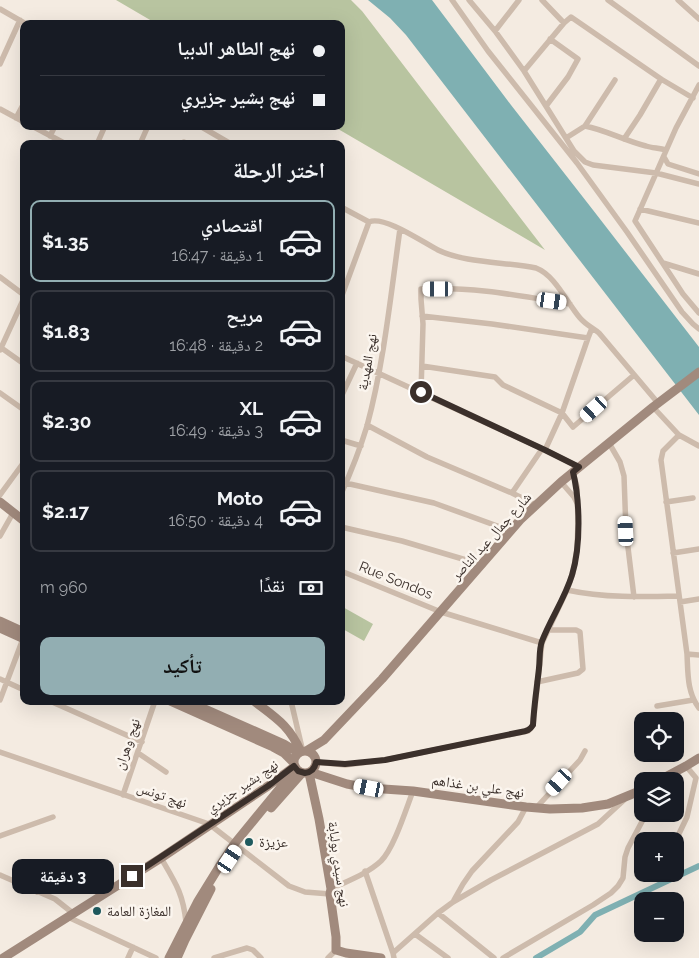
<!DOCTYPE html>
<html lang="ar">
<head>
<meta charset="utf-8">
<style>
	:root { --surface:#171b24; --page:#20242c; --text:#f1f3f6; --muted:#9ea1a6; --line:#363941; --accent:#92aeb2 }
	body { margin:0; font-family:Raleway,"Noto Naskh Arabic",sans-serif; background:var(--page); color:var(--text); direction:rtl; height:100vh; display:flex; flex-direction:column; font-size:19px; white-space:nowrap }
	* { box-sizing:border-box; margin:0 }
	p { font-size:16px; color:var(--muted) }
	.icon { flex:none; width:28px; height:28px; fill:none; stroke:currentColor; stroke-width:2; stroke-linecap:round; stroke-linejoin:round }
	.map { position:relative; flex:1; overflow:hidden; direction:ltr }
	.details { position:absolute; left:20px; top:140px; width:325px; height:565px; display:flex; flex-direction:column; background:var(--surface); border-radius:10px; box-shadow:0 5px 20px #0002; direction:rtl }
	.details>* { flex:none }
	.banner { position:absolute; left:20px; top:20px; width:325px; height:110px; border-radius:10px; box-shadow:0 5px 20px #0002; direction:rtl; display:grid; align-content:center; height:110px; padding:0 20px; background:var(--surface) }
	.fabs { position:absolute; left:634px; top:712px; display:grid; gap:10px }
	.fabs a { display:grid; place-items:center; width:50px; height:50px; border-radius:10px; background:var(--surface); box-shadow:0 5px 20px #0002; font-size:25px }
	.end { position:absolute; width:22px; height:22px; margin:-11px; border:6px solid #3b302b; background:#fff; box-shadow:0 0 0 2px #fff }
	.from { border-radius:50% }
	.bubble { position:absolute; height:35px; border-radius:10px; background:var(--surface); box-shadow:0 5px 20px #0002; font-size:16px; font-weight:700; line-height:35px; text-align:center; direction:rtl }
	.car { position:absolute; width:15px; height:30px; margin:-15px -8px; border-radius:6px; box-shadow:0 0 4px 1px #0007; background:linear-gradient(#fff 24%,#345 0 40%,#fff 0 76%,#345 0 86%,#fff 0) }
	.banner b { display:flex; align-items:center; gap:18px; height:48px; font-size:19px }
	.banner b+b { border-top:1px solid var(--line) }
	.banner i { width:12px; height:12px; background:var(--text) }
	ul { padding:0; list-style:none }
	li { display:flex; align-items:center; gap:15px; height:82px; margin:0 10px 8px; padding:0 10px; border:2px solid var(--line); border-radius:10px }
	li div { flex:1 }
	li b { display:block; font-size:19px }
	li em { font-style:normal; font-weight:700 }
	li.current { border-color:var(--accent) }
	li>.icon { width:45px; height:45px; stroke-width:1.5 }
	h2 { padding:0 20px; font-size:22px; line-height:60px }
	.pay { display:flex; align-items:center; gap:12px; height:55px; padding:0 20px; font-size:19px }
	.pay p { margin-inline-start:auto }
	.button { display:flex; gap:10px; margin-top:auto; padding:10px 20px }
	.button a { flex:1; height:58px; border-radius:10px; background:var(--accent); color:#111; font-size:20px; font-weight:700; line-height:58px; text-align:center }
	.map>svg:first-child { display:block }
	.green { fill:#b8c4a0 }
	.water { fill:#7fb0b2 }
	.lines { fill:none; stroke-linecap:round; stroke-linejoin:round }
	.canal { stroke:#7fb0b2; stroke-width:6 }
	.street { stroke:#cdbbac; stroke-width:5.5 }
	.secondary { stroke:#a18a7d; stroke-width:9 }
	.route { stroke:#3b302b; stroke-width:6 }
	.poi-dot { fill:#1f5a5e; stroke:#fbf5ee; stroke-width:2 }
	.labels { text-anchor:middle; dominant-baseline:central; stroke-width:5; stroke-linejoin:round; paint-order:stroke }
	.street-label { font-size:14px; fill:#3b302b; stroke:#fbf5ee }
	.poi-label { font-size:14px; fill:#3b302b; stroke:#fbf5ee; text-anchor:start }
</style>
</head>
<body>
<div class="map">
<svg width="699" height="958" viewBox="0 0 699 958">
	<rect width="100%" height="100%" fill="#f4ebe1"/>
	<!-- green -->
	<path class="green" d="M 116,0 L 351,0 L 362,11 L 545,250 L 333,126 L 341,126 L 341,24 L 157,24 Z
		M 341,606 L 373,624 L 364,641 L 341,628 Z"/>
	<!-- water -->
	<path class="water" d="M 368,0 L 432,0 L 511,105 L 593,210 L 699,347 L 699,415 L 406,35 L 390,18 Z"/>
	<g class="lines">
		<!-- canal -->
		<path class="canal" d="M 536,958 L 580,932 L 595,915 L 699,866"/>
		<!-- street -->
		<path class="street" d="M 452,0 L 488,51 L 577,163 L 627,232 L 682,312 L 693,324 L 699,329
			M 469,0 L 495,31 L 524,71 L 574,151 L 585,162 L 593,165 L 656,173 L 699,184
			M 542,0 L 564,23
			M 608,0 L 699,66
			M 678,0 L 699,19
			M 0,9 L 26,24
			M 495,31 L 519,0
			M 0,64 L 20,20
			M 524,71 L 564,23 L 571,17 L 661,79 L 693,98
			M 699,85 L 676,128 L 635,221 L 683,294 L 699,313
			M 546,106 L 568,77 L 578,59 L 550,39
			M 0,109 L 24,122
			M 16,118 L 24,103
			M 32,126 L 66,144
			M 200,126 L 231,144
			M 585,126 C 606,130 625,141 646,146 C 652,148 659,148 666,150
			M 50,136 L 55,126
			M 566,138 L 585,126 L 615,80
			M 624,139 L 640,115 L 661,79
			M 97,144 L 105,126
			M 140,144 L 148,126
			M 180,144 L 184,142 L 187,144
			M 664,157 L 668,164 L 699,174
			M 341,207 L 369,222 C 384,215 424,243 438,250 C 464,263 506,262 536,268 C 555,275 567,303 580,318 C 586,325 593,328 599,333 L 658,403
			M 640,209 L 699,223
			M 663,263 L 699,274
			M 0,277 L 24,295
			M 341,298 L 369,222
			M 422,316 L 492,324 L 588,338 L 592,328
			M 0,347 L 24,364
			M 0,350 L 24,298
			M 341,356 L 545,450 L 579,467
			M 422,366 L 495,377 L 503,385 L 562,413 L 573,427 L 634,375
			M 421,392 L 423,324 L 421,299 L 421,289 C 471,286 521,296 570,304
			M 0,393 L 24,410
			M 341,397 L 357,363
			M 653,407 L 679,435 L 663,451 L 661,460 L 687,654 C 688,674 687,692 699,708
			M 367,425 L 427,457 L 512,493 L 536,505
			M 679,435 L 699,446
			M 341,440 L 361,446
			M 609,443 L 620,462 L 624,476 L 626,531 L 634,597
			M 545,450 L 562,413 L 588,338
			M 341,482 L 434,503 L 511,531
			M 561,482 L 574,497 L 577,503
			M 512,493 L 542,449
			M 341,494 C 351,472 360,449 367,426 C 384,363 391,293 400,229
			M 0,495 L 24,462
			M 666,502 L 693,498
			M 341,527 L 402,541 L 483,565
			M 0,536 L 13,513
			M 673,553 L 699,549
			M 341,571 L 441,612 L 542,643
			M 567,590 C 604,598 641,597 679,596
			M 680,602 L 699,599
			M 687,654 L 699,655
			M 0,679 L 24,690
			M 537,682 L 578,673 L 583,669 L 580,632 L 576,630 L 547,630
			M 0,700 L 24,636
			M 50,701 L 142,742
			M 291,701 L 302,748
			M 657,706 L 693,700
			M 0,752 L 209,824 L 289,886 L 305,892 L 330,894
			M 138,753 L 166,772
			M 316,762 L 345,765 L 385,760 L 528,731 L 530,729 L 533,725 L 542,643 L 567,590 L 573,573 L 577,548 L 578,523 L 577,487 L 573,472
			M 123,795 L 155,701
			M 536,808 L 580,760 L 585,751
			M 0,836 L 53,817
			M 675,842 L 687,817 L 696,778 L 686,766
			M 161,858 C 175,882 183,893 186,922
			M 365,871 L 393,953
			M 0,875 L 55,899 L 74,914
			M 331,889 C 347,881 367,874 381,861 C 394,848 406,809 413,791
			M 37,892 L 62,867
			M 454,900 L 463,884 L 472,871 L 518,822 L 526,807
			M 438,913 L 494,958
			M 68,917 L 156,958
			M 415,934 L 448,958
			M 128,958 L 133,947
			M 214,958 L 247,948 L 253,950 L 261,958
			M 328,958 L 336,950
			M 394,958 L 393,953 L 438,913 L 453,902 L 491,880 L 598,824 L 624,800
			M 503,958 L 593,905 L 611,893 L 618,886 L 623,878 L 625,857 L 628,848 L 646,814"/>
		<!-- secondary -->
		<path class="secondary" d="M 0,502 L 24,521
			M 0,621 L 24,632
			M 0,628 L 24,639
			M 170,701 L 273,747 L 284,753 L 294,763
			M 187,701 L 284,744 L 299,753
			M 254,701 C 276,718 289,725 301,752
			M294 762a11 11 0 1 1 22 0a11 11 0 1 1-22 0Z
			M 306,751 L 324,740 L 382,679 L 520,520 L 561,482 L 653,407 L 699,372
			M 310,772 L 347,784 L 369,788 L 413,791 L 526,807 L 550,809 L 582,808 L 608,804 L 642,790
			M 309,773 L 319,819 L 331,889 L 330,894 L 336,937 L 336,950 L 346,953 L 381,958
			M 658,781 L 686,766 L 699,758
			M 271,808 L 302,773
			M 3,958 L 161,858 L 268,786 L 295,766
			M 169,958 L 198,901 L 219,867 L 235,843 L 294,771
			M 177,958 L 185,940 L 211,889"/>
	</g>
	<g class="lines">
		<!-- route -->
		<path class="route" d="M 132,876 L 268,786 L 294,766 L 298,771 L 305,773 C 312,772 315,768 316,762 L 345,764 L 385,760 L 521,732 C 527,731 530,730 533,725 C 534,705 537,687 539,668 C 540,659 539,649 542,641 C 551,618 565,598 572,575 C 581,546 580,501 573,472 L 579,467 L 545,450 L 421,392"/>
	</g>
	<!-- markers -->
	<g class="poi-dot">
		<circle cx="249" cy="842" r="5"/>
		<circle cx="97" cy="911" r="5"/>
	</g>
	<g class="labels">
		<!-- street labels -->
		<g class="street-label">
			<text transform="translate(367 362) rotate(-80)">نهج المهدية</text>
			<text transform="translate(491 536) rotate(-48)">شارع جمال عبد الناصر</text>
			<text transform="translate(396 580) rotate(22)">Rue Sondos</text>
			<text transform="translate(127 744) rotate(-71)">نهج وهران</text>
			<text transform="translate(242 786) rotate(-34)">نهج بشير جزيري</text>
			<text transform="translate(478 786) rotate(8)">نهج علي بن غذاهم</text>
			<text transform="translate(162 795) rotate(19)">نهج تونس</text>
			<text transform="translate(339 864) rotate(82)">نهج سيدي بولبابة</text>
		</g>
		<!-- poi labels -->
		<g class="poi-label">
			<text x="259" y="842">عزيزة</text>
			<text x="107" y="911">المغازة العامة</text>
		</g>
	</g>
</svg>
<div class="fabs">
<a><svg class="icon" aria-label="locate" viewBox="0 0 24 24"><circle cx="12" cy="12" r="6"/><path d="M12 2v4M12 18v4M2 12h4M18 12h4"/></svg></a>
<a><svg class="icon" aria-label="layers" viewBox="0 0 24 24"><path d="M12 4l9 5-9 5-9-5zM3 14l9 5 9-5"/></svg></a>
<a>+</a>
<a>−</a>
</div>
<i class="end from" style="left:421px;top:392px"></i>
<i class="end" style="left:132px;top:876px"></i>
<div class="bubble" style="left:12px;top:859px;width:102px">3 دقيقة</div>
<i class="car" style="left:438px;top:289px;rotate:270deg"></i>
<i class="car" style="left:552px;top:301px;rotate:98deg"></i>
<i class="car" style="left:594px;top:409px;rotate:228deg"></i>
<i class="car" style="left:626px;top:531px;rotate:357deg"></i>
<i class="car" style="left:559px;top:782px;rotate:222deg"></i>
<i class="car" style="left:369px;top:788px;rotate:281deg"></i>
<i class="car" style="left:230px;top:859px;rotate:34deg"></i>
<div class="banner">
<b><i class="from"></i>نهج الطاهر الدبيا</b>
<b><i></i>نهج بشير جزيري</b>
</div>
<section class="details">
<h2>اختر الرحلة</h2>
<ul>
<li class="current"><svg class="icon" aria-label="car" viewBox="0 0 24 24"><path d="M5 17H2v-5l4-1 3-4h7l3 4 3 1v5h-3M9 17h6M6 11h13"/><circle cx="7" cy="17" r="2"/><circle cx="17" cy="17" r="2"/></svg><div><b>اقتصادي</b><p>1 دقيقة · 16:47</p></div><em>$1.35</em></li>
<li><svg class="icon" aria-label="car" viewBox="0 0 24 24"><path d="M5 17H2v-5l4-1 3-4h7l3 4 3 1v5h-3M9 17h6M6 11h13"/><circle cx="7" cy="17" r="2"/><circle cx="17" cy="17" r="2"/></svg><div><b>مريح</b><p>2 دقيقة · 16:48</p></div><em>$1.83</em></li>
<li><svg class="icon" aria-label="car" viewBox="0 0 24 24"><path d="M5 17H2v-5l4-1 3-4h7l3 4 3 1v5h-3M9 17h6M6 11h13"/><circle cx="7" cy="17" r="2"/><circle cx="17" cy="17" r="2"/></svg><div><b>XL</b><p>3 دقيقة · 16:49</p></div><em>$2.30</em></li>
<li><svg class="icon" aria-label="car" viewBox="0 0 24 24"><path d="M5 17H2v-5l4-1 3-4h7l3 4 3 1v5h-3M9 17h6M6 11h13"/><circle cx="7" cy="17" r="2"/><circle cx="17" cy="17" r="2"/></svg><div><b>Moto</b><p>4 دقيقة · 16:50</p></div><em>$2.17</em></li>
</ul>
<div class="pay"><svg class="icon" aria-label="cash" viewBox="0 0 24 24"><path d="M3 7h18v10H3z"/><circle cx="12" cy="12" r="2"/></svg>نقدًا<p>960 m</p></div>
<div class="button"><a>تأكيد</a></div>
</section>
</div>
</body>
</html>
